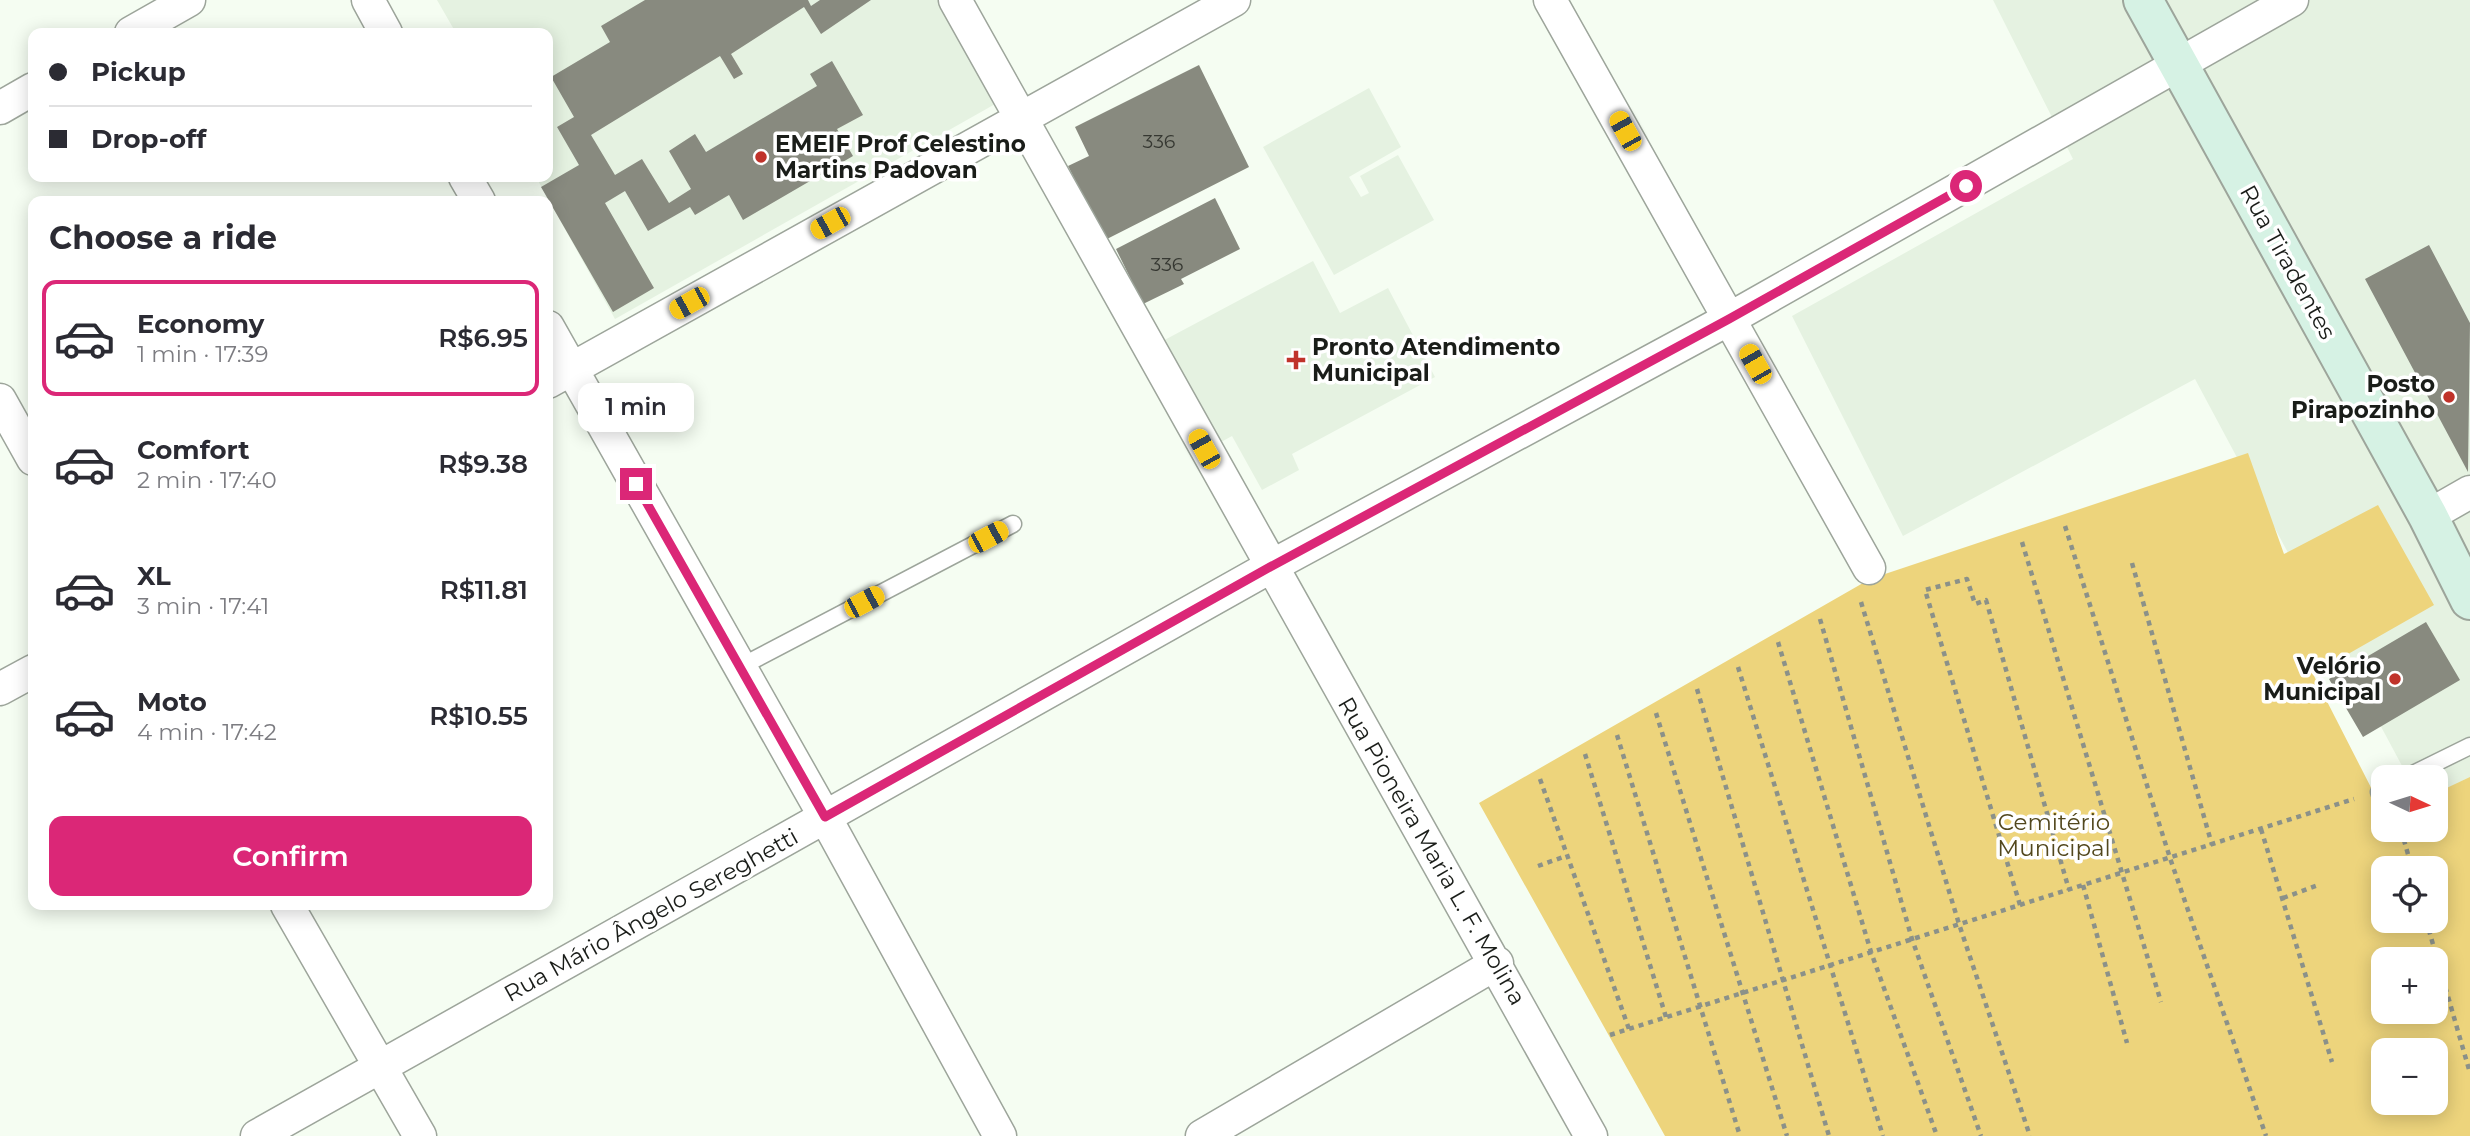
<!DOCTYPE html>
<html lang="en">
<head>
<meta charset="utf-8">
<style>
	:root { --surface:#fff; --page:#f7f7f7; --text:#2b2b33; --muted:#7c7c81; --line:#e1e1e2; --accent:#db2777 }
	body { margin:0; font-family:Montserrat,sans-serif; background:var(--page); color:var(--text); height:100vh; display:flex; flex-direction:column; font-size:26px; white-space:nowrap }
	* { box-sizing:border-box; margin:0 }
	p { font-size:23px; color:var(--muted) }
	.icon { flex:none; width:38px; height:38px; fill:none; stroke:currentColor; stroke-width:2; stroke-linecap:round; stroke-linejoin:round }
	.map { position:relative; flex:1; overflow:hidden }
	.sheet { position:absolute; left:28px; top:196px; width:525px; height:714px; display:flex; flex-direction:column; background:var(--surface); border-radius:14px; box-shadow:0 4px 18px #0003 }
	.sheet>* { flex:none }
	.guide { position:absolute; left:28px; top:28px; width:525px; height:154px; border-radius:14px; box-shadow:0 4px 18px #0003; display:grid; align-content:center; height:154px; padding:0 21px; background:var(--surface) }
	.needle { width:46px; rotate:94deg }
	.buttons { position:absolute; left:2371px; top:765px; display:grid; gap:14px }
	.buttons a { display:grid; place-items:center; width:77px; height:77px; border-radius:14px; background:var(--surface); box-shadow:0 4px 18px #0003; font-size:35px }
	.end { position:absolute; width:32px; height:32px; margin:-16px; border:9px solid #db2777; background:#fff; box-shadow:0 0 0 4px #fff }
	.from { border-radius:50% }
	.bubble { position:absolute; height:49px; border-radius:14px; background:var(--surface); box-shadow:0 4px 18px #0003; font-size:23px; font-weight:600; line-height:49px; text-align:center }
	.car { position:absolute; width:21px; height:42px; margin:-21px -10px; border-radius:9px; box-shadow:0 0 5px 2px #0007; background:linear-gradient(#f5c518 24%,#345 0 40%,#f5c518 0 76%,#345 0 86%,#f5c518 0) }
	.guide b { display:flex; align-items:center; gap:24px; height:66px; font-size:26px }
	.guide b+b { border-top:2px solid var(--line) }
	.guide i { width:18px; height:18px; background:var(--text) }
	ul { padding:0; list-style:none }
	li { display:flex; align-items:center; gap:21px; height:116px; margin:0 14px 10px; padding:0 7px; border:4px solid transparent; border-radius:14px }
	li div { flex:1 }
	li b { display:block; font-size:26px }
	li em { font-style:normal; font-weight:600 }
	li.current { border-color:var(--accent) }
	li>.icon { width:63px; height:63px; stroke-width:1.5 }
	h2 { padding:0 21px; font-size:32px; line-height:84px }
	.cta { display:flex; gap:14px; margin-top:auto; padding:14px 21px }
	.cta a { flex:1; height:80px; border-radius:14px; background:var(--accent); color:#fff; font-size:28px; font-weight:600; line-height:80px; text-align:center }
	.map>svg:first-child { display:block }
	.built { fill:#e5f2e1 }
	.green { fill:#edd47c; fill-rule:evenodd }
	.building { fill:#888a7f }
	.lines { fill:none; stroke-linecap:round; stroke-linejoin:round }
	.lane-casing { stroke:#9da59b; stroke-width:19 }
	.street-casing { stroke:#9da59b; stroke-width:35 }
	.secondary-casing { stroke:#9da59b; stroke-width:42 }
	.path { stroke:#8b9189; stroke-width:4.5; stroke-dasharray:5 5; stroke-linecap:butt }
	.lane { stroke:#fff; stroke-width:16 }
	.street { stroke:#fff; stroke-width:32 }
	.secondary { stroke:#d6f2e4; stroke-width:38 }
	.route { stroke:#db2777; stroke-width:9 }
	.poi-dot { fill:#c0322a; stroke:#fff; stroke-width:2.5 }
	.labels { text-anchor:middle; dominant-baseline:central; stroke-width:7; stroke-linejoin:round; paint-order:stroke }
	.number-label { font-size:19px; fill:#363832 }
	.poi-label { font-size:23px; font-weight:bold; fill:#1a1d19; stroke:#fff; text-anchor:start }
	.street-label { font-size:23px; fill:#1a1d19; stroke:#fff }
	.park-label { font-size:23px; fill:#52471d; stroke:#fff }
</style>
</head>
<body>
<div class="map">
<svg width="2470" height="1136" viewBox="0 0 2470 1136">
	<rect width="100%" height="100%" fill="#f5fdf2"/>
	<!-- built -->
	<path class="built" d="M 437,0 L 949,0 L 1004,99 L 615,319 L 536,177 L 548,177 L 548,33 L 456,33 Z
		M 1993,0 L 2470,0 L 2470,892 L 2436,829 L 2436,777 L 2408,777 L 2195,379 L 1903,536 L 1792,316 L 2073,159 Z
		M 1369,88 L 1401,147 L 1349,177 L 1361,197 L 1369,193 L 1360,176 L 1398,155 L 1434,220 L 1334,275 L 1263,147 Z
		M 1313,261 L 1340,313 L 1388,288 L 1435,377 L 1292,454 L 1299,470 L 1262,490 L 1232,436 L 1212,447 L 1157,344 Z"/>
	<!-- green -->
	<path class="green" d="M 2248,453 L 2284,554 L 2378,505 L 2434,605 L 2313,674 L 2383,811 L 2384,830 L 2436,830 L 2436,793 L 2470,777 L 2470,1136 L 1665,1136 L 1479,803 L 1870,579 ZM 2384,868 L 2436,868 L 2436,920 L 2384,920 ZM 2384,959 L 2436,959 L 2436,1012 L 2384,1012 ZM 2384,1050 L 2436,1050 L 2436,1102 L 2384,1102 Z"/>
	<!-- building -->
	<path class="building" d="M 645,0 L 808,0 L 811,6 L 820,0 L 871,0 L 821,34 L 804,7 L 731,54 L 743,74 L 734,79 L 720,56 L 591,135 L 615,175 L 642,159 L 669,203 L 691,189 L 669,151 L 695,134 L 706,152 L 817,86 L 810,74 L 832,61 L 863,115 L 837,129 L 853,156 L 743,220 L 729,195 L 695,215 L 690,207 L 648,231 L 625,191 L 605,203 L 654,288 L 613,312 L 541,187 L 579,165 L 557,127 L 574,117 L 551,77 L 610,42 L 601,26 Z
		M 1199,65 L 1249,167 L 1105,240 L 1068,166 L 1089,156 L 1075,127 Z
		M 1215,198 L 1240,249 L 1181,279 L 1184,284 L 1143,304 L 1116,249 Z
		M 2429,245 L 2470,323 L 2468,472 L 2365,279 Z
		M 2426,622 L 2460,680 L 2363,737 L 2329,679 Z"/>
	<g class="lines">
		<defs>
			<path id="lane" d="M 740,667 L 1013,524
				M 2407,777 L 2470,746
				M 2379,792 L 2384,789"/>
			<path id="street" d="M 368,0 L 386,33
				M 955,0 L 1591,1136
				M 1550,0 L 1869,568
				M 131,33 L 189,0
				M 0,108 L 33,89
				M 465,177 L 479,201
				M 548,327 L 825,817 L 1000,1136
				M 548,382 L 1234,0
				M 0,400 L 33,459
				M 2428,516 L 2470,492
				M 0,689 L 33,671
				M 287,905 L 420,1136
				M 257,1136 L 1270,567 L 1729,319 L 2292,0
				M 1202,1136 L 1497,963"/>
			<path id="secondary" d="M 2143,0 L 2428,516 L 2470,600"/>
		</defs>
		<!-- lane casing -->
		<use href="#lane" class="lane-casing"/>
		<!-- street casing -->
		<use href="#street" class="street-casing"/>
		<!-- secondary casing -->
		<use href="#secondary" class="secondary-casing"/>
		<!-- path -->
		<path class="path" d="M 2065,526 L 2170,858 L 2266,1136
			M 2022,542 L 2161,1002
			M 2132,563 L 2212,845
			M 1861,602 L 1959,924 L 2030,1136
			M 1820,619 L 1912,939 L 1981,1136
			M 1778,642 L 1871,952 L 1937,1136
			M 1738,667 L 1883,1136
			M 1697,689 L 1829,1136
			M 1656,713 L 1787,1136
			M 1617,735 L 1740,1136
			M 1585,754 L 1666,1017
			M 1540,779 L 1629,1029
			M 2261,829 L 2332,1062
			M 2401,830 L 2412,868
			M 1538,866 L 1566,856
			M 2083,885 L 2127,1043
			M 2283,898 L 2318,885
			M 2020,905 L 1925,590 L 1967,579 L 1975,604 L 1986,600 L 2069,890
			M 2426,920 L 2470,1073
			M 1610,1035 L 2354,799"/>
		<!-- lane -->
		<use href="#lane" class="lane"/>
		<!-- street -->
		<use href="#street" class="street"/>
		<!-- secondary -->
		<use href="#secondary" class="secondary"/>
	</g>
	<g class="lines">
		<!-- route -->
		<path class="route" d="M 636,484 L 825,817 L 1270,567 L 1729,319 L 1966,186"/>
	</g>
	<!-- markers -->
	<g class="poi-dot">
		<circle cx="761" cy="157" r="7"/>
		<path d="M1292.5 349.5h7v7h7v7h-7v7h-7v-7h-7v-7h7z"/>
		<circle cx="2449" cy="397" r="7"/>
		<circle cx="2395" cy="679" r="7"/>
	</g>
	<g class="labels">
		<!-- number labels -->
		<g class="number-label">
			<text x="1159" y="141">336</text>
			<text x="1167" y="264">336</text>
		</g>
		<!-- poi labels -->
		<g class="poi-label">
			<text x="775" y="144">EMEIF Prof Celestino<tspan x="775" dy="26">Martins Padovan</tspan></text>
			<text x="1312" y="347">Pronto Atendimento<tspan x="1312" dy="26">Municipal</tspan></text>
			<text x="2435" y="384" text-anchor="end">Posto<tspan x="2435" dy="26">Pirapozinho</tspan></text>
			<text x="2381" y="666" text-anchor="end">Velório<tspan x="2381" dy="26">Municipal</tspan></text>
		</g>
		<!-- street labels -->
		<g class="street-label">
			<text transform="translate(2288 262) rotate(61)">Rua Tiradentes</text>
			<text transform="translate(1432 851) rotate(60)">Rua Pioneira Maria L. F. Molina</text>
			<text transform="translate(651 915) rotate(-29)">Rua Mário Ângelo Sereghetti</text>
		</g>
		<!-- park labels -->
		<g class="park-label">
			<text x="2054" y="822">Cemitério<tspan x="2054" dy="26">Municipal</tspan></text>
		</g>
	</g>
</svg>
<div class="buttons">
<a><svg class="needle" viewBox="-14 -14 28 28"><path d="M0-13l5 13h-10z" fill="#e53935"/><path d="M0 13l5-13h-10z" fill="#7c7c81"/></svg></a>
<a><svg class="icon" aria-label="locate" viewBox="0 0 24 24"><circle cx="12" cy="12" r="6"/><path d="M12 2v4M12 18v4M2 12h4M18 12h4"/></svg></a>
<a>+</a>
<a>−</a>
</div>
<i class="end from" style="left:1966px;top:186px"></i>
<i class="end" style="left:636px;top:484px"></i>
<div class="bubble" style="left:578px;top:383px;width:116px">1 min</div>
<i class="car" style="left:1625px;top:131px;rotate:331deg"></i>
<i class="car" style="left:830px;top:223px;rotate:241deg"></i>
<i class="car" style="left:689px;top:303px;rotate:241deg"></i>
<i class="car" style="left:1755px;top:364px;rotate:330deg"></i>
<i class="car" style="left:1204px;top:449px;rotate:331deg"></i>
<i class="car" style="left:988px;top:537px;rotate:62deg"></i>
<i class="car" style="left:864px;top:602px;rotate:62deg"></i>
<div class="guide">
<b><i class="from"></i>Pickup</b>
<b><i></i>Drop-off</b>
</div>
<section class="sheet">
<h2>Choose a ride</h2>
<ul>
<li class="current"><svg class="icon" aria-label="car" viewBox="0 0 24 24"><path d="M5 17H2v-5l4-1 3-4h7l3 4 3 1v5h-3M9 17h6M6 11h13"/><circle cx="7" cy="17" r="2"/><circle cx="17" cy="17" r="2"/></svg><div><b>Economy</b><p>1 min · 17:39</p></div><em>R$6.95</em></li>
<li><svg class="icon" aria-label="car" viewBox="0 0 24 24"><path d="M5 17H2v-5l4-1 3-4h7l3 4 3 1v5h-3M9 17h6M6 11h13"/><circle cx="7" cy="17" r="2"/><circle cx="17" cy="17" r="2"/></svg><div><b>Comfort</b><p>2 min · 17:40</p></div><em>R$9.38</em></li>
<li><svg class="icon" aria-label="car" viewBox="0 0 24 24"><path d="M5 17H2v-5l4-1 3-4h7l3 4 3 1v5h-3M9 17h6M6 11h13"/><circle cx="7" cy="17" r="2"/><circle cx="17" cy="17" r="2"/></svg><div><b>XL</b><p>3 min · 17:41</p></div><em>R$11.81</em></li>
<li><svg class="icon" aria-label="car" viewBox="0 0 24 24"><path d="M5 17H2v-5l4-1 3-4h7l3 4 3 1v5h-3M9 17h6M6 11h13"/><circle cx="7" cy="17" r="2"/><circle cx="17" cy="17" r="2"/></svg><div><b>Moto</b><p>4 min · 17:42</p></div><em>R$10.55</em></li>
</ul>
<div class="cta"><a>Confirm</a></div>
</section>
</div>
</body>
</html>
